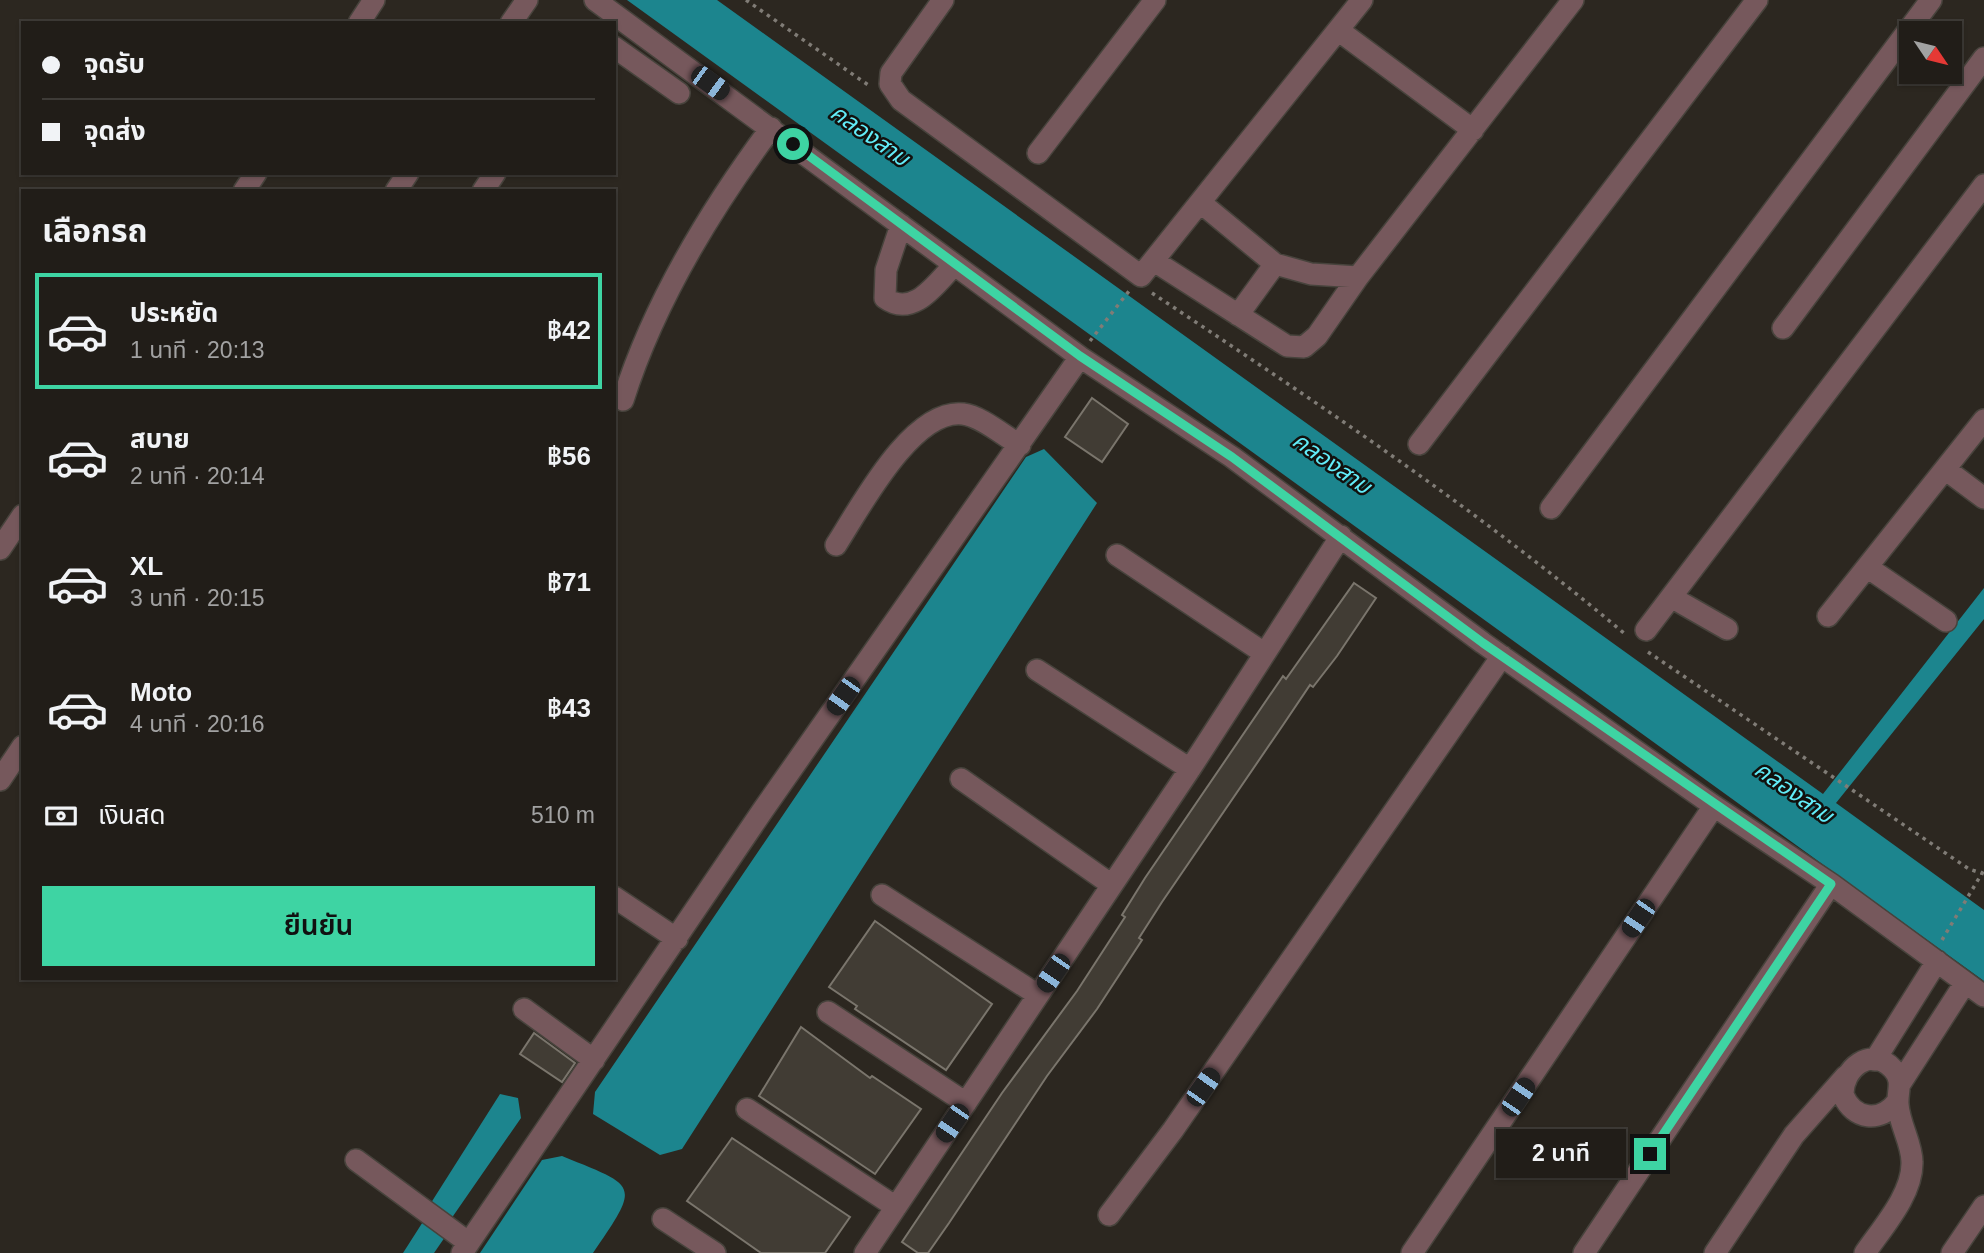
<!DOCTYPE html>
<html lang="th">
<head>
<meta charset="utf-8">
<style>
	:root { --surface:#211d18; --page:#2d2a25; --text:#f1f3f6; --muted:#a2a2a2; --line:#3e3b37; --accent:#3ed4a3 }
	body { margin:0; font-family:Helvetica,"Noto Sans Thai",sans-serif; background:var(--page); color:var(--text); height:100vh; display:flex; flex-direction:column; font-size:26px; white-space:nowrap }
	* { box-sizing:border-box; margin:0 }
	p { font-size:23px; color:var(--muted) }
	.icon { flex:none; width:38px; height:38px; fill:none; stroke:currentColor; stroke-width:2; stroke-linecap:round; stroke-linejoin:round }
	.map { position:relative; flex:1; overflow:hidden }
	.side { position:absolute; left:21px; top:189px; width:595px; height:791px; display:flex; flex-direction:column; background:var(--surface); border-radius:0px; box-shadow:0 2px 5px #0004,0 0 0 2px var(--line) }
	.side>* { flex:none }
	.guide { position:absolute; left:21px; top:21px; width:595px; height:154px; border-radius:0px; box-shadow:0 2px 5px #0004,0 0 0 2px var(--line); display:grid; align-content:center; height:154px; padding:0 21px; background:var(--surface) }
	.needle { width:46px; rotate:125deg }
	.buttons { position:absolute; left:1899px; top:21px; display:grid; gap:14px }
	.buttons a { display:grid; place-items:center; width:63px; height:63px; border-radius:0px; background:var(--surface); box-shadow:0 2px 5px #0004,0 0 0 2px var(--line); font-size:35px }
	.end { position:absolute; width:32px; height:32px; margin:-16px; border:9px solid #3ed4a3; background:#111; box-shadow:0 0 0 4px #111 }
	.from { border-radius:50% }
	.bubble { position:absolute; height:49px; border-radius:0px; background:var(--surface); box-shadow:0 2px 5px #0004,0 0 0 2px var(--line); font-size:23px; font-weight:600; line-height:49px; text-align:center }
	.car { position:absolute; width:21px; height:42px; margin:-21px -10px; border-radius:9px; box-shadow:0 0 5px 2px #0007; background:linear-gradient(#222 24%,#8ab4d8 0 40%,#222 0 76%,#8ab4d8 0 86%,#222 0) }
	.guide b { display:flex; align-items:center; gap:24px; height:66px; font-size:26px }
	.guide b+b { border-top:2px solid var(--line) }
	.guide i { width:18px; height:18px; background:var(--text) }
	ul { padding:0; list-style:none }
	li { display:flex; align-items:center; gap:21px; height:116px; margin:0 14px 10px; padding:0 7px; border:4px solid transparent; border-radius:0px }
	li div { flex:1 }
	li b { display:block; font-size:26px }
	li em { font-style:normal; font-weight:600 }
	li.active { border-color:var(--accent) }
	li>.icon { width:63px; height:63px; stroke-width:1.5 }
	h2 { padding:0 21px; font-size:32px; line-height:84px }
	.pay { display:flex; align-items:center; gap:18px; height:77px; padding:0 21px; font-size:26px }
	.pay p { margin-inline-start:auto }
	.primary-button { display:flex; gap:14px; margin-top:auto; padding:14px 21px }
	.primary-button a { flex:1; height:80px; border-radius:0px; background:var(--accent); color:#111; font-size:28px; font-weight:600; line-height:80px; text-align:center }
	.map>svg:first-child { display:block }
	.water { fill:#1c858e }
	.building { fill:#413c34; stroke:#7a756c; stroke-width:2 }
	.lines { fill:none; stroke-linecap:round; stroke-linejoin:round }
	.minor-casing { stroke:#47433c; stroke-width:24 }
	.path { stroke:#807c76; stroke-width:3.5; stroke-dasharray:3.5 5; stroke-linecap:butt }
	.minor { stroke:#76585c; stroke-width:21 }
	.route { stroke:#3ed4a3; stroke-width:9 }
	.labels { text-anchor:middle; dominant-baseline:central; stroke-width:5; stroke-linejoin:round; paint-order:stroke }
	.water-label { font-size:23px; font-style:italic; fill:#62ecf8; stroke:#12100d }
</style>
</head>
<body>
<div class="map">
<svg width="1984" height="1253" viewBox="0 0 1984 1253">
	<rect width="100%" height="100%" fill="#2c2720"/>
	<!-- water -->
	<path class="water" d="M 627,0 L 717,0 L 1823,794 L 1984,588 L 1984,619 L 1836,803 L 1984,910 L 1984,981 Z
		M 1044,449 L 1097,503 L 682,1149 L 660,1155 L 593,1114 L 595,1092 L 1026,457 Z
		M 500,1094 L 518,1098 L 521,1118 L 451,1219 L 429,1206 Z
		M 562,1156 C 638,1187 641,1183 593,1253 L 480,1253 L 542,1160 Z
		M 426,1217 L 445,1237 L 434,1253 L 403,1253 Z"/>
	<!-- building -->
	<path class="building" d="M 1092,398 L 1128,424 L 1102,462 L 1065,437 Z
		M 1354,583 L 1376,598 L 1337,656 L 1313,687 L 1310,685 L 1283,725 L 1162,902 L 1139,938 L 1142,940 L 1097,1009 L 1047,1076 L 949,1223 L 928,1253 L 918,1253 L 902,1242 L 1002,1093 L 1077,991 L 1125,917 L 1122,915 L 1145,878 L 1283,676 L 1286,679 Z
		M 875,921 L 992,1004 L 946,1070 L 855,1009 L 857,1006 L 829,987 Z
		M 801,1027 L 870,1078 L 872,1076 L 921,1109 L 875,1174 L 759,1096 Z
		M 534,1033 L 575,1063 L 562,1082 L 520,1054 Z
		M 732,1138 L 850,1217 L 825,1253 L 761,1253 L 687,1201 Z"/>
	<g class="lines">
		<defs>
			<path id="minor" d="M 595,0 L 1080,357 L 1232,457 L 1483,643 L 1714,806 L 1831,884 L 1984,996
				M 943,0 L 891,73 L 890,84 L 901,100 L 1141,276 L 1362,0
				M 359,23 L 374,0
				M 511,23 L 527,0
				M 1338,30 L 1473,130
				M 614,47 L 679,93
				M 1038,153 L 1155,0
				M 244,191 L 256,173
				M 396,191 L 408,173
				M 483,191 L 495,173
				M 1201,203 L 1275,264 L 1311,274 L 1358,277
				M 901,225 L 886,270 L 885,298 C 913,318 935,285 954,265
				M 1154,261 L 1287,346 L 1304,347 L 1317,336 L 1358,277 L 1573,0
				M 1238,315 L 1275,264
				M 1783,328 L 1984,58
				M 623,400 C 654,302 710,210 771,128
				M 1419,444 L 1757,0
				M 1945,469 L 1984,498
				M 1551,508 L 1931,0
				M 836,545 C 860,508 912,408 963,414 C 981,416 1004,436 1020,445
				M 0,549 L 23,515
				M 1117,555 L 1264,653
				M 1867,567 L 1946,621
				M 1671,597 L 1727,629
				M 1828,616 L 1984,420
				M 1646,630 L 1984,185
				M 1037,670 L 1190,769
				M 961,779 L 1112,885
				M 0,780 L 23,746
				M 882,895 L 1038,995
				M 614,897 L 677,939
				M 524,1009 L 594,1060
				M 828,1012 L 966,1103
				M 1875,1060 L 1937,961
				M 1900,1084 L 1965,983
				M 747,1109 L 896,1207
				M 356,1160 L 469,1243
				M 1109,1215 L 1173,1130 L 1502,656
				M 663,1219 L 715,1253
				M 462,1253 L 763,810 L 1080,357
				M 865,1253 L 1190,769 L 1341,536
				M 1412,1253 L 1714,806
				M 1584,1253 L 1831,884
				M 1715,1253 L 1794,1135 L 1846,1076
				M 1865,1253 C 1882,1228 1913,1194 1912,1162 C 1912,1143 1899,1124 1898,1104 C 1897,1091 1904,1081 1893,1069 C 1871,1045 1842,1069 1843,1095 C 1854,1120 1880,1123 1897,1102
				M 1952,1253 L 1984,1206"/>
		</defs>
		<!-- minor casing -->
		<use href="#minor" class="minor-casing"/>
		<!-- path -->
		<path class="path" d="M 746,0 L 871,87
			M 1152,293 C 1313,400 1477,509 1625,634
			M 1090,341 L 1129,291
			M 1648,652 L 1969,869 L 1984,874
			M 1942,940 L 1984,870"/>
		<!-- minor -->
		<use href="#minor" class="minor"/>
	</g>
	<g class="lines">
		<!-- route -->
		<path class="route" d="M 793,144 L 1080,356 L 1232,457 L 1483,643 L 1831,884 L 1650,1154"/>
	</g>
	<g class="labels">
		<!-- water labels -->
		<g class="water-label">
			<text transform="translate(870 135) rotate(35)">คลองสาม</text>
			<text transform="translate(1332 463) rotate(35)">คลองสาม</text>
			<text transform="translate(1794 792) rotate(35)">คลองสาม</text>
		</g>
	</g>
</svg>
<div class="buttons">
<a><svg class="needle" viewBox="-14 -14 28 28"><path d="M0-13l5 13h-10z" fill="#e53935"/><path d="M0 13l5-13h-10z" fill="#a2a2a2"/></svg></a>
</div>
<i class="end from" style="left:793px;top:144px"></i>
<i class="end" style="left:1650px;top:1154px"></i>
<div class="bubble" style="left:1496px;top:1129px;width:130px">2 นาที</div>
<i class="car" style="left:710px;top:83px;rotate:126deg"></i>
<i class="car" style="left:843px;top:696px;rotate:215deg"></i>
<i class="car" style="left:1638px;top:918px;rotate:214deg"></i>
<i class="car" style="left:1053px;top:973px;rotate:214deg"></i>
<i class="car" style="left:1203px;top:1087px;rotate:35deg"></i>
<i class="car" style="left:1518px;top:1097px;rotate:34deg"></i>
<i class="car" style="left:952px;top:1123px;rotate:214deg"></i>
<div class="guide">
<b><i class="from"></i>จุดรับ</b>
<b><i></i>จุดส่ง</b>
</div>
<section class="side">
<h2>เลือกรถ</h2>
<ul>
<li class="active"><svg class="icon" aria-label="car" viewBox="0 0 24 24"><path d="M5 17H2v-5l4-1 3-4h7l3 4 3 1v5h-3M9 17h6M6 11h13"/><circle cx="7" cy="17" r="2"/><circle cx="17" cy="17" r="2"/></svg><div><b>ประหยัด</b><p>1 นาที · 20:13</p></div><em>฿42</em></li>
<li><svg class="icon" aria-label="car" viewBox="0 0 24 24"><path d="M5 17H2v-5l4-1 3-4h7l3 4 3 1v5h-3M9 17h6M6 11h13"/><circle cx="7" cy="17" r="2"/><circle cx="17" cy="17" r="2"/></svg><div><b>สบาย</b><p>2 นาที · 20:14</p></div><em>฿56</em></li>
<li><svg class="icon" aria-label="car" viewBox="0 0 24 24"><path d="M5 17H2v-5l4-1 3-4h7l3 4 3 1v5h-3M9 17h6M6 11h13"/><circle cx="7" cy="17" r="2"/><circle cx="17" cy="17" r="2"/></svg><div><b>XL</b><p>3 นาที · 20:15</p></div><em>฿71</em></li>
<li><svg class="icon" aria-label="car" viewBox="0 0 24 24"><path d="M5 17H2v-5l4-1 3-4h7l3 4 3 1v5h-3M9 17h6M6 11h13"/><circle cx="7" cy="17" r="2"/><circle cx="17" cy="17" r="2"/></svg><div><b>Moto</b><p>4 นาที · 20:16</p></div><em>฿43</em></li>
</ul>
<div class="pay"><svg class="icon" aria-label="cash" viewBox="0 0 24 24"><path d="M3 7h18v10H3z"/><circle cx="12" cy="12" r="2"/></svg>เงินสด<p>510 m</p></div>
<div class="primary-button"><a>ยืนยัน</a></div>
</section>
</div>
</body>
</html>
